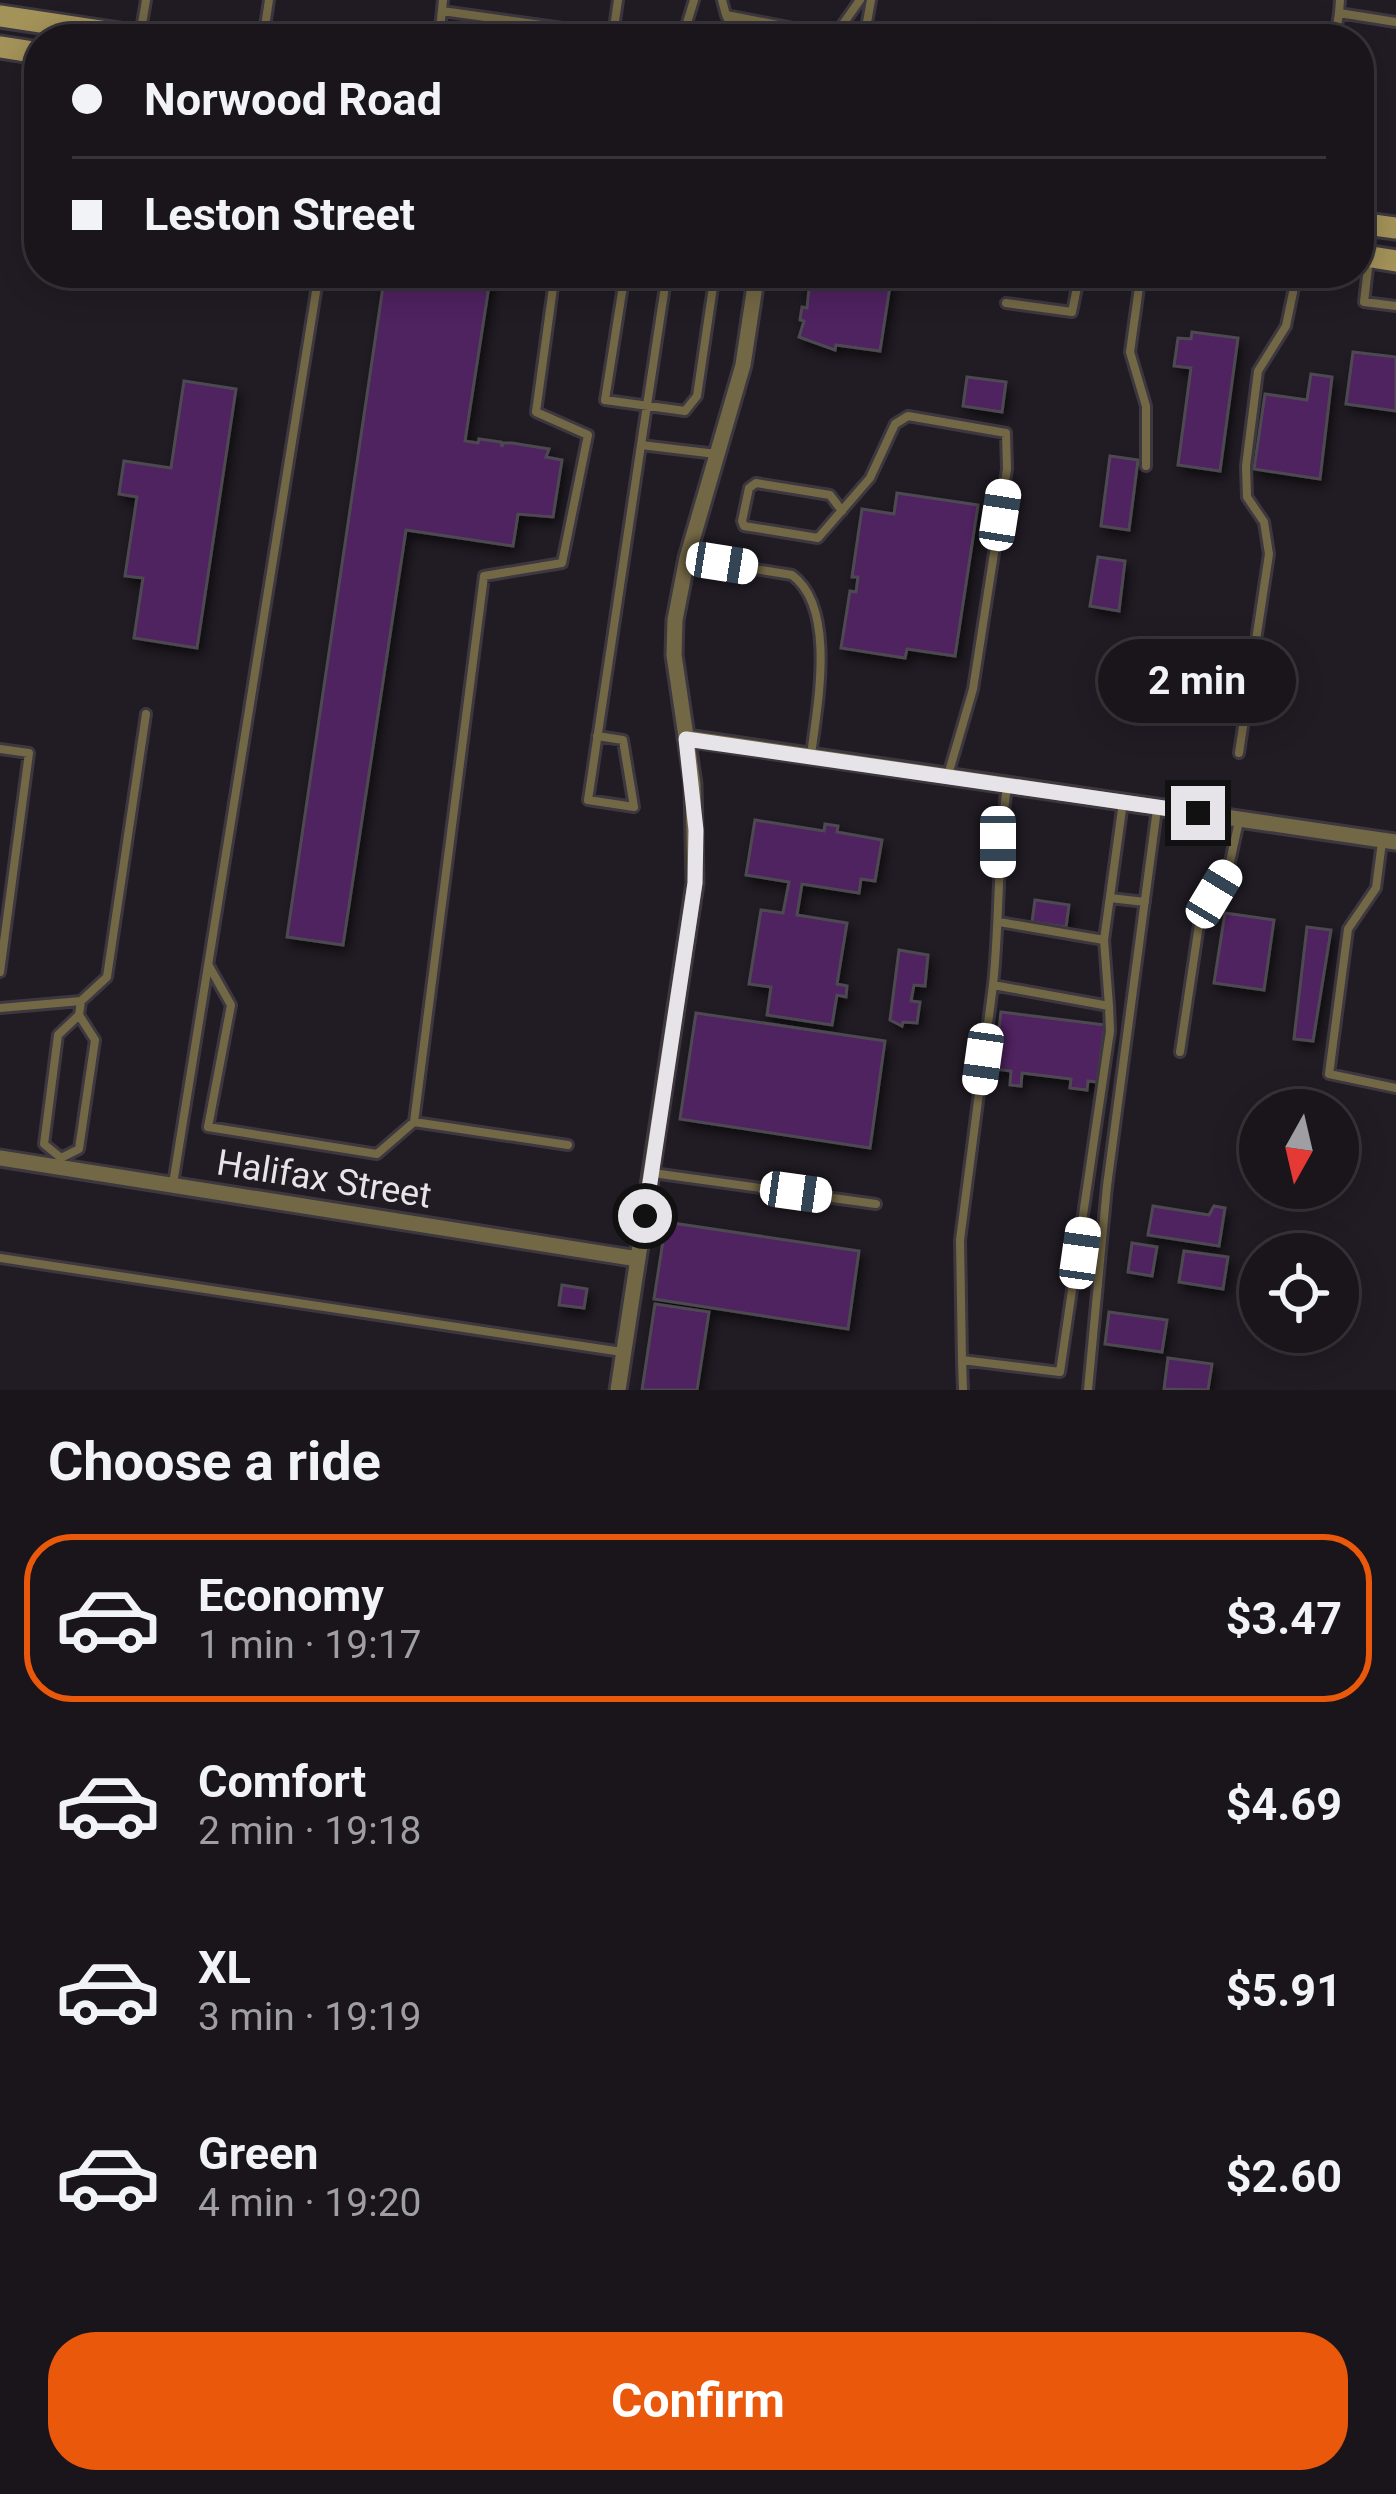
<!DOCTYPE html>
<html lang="en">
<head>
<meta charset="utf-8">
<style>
	:root { --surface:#19151b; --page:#221e24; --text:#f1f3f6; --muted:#9f9fa3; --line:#37343a; --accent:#ea580c }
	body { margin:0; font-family:Roboto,sans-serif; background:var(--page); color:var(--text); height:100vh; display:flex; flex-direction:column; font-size:45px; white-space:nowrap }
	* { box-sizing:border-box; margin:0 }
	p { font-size:39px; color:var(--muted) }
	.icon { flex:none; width:66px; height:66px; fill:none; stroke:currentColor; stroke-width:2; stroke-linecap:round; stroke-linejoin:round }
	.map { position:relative; height:1390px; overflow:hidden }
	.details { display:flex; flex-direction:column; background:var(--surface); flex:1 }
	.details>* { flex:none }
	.banner { position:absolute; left:24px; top:24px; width:1350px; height:264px; border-radius:48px; box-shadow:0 6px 30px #0003,0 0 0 3px var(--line); display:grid; align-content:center; height:264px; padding:0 48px; background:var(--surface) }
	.needle { width:78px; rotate:188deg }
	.tools { position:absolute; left:1239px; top:1089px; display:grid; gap:24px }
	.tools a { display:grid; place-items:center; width:120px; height:120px; border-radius:50%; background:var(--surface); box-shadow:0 6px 30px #0003,0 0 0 3px var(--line); font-size:60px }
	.end { position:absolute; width:54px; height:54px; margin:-27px; border:15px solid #e7e4e9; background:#111; box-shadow:0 0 0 6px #111 }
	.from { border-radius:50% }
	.bubble { position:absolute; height:84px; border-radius:42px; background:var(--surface); box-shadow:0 6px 30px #0003,0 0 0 3px var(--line); font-size:39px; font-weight:700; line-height:84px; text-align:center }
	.car { position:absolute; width:36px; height:72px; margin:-36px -18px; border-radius:15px; box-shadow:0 0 9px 3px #0007; background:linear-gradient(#fff 24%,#345 0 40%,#fff 0 76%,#345 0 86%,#fff 0) }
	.banner b { display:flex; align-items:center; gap:42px; height:114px; font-size:45px }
	.banner b+b { border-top:3px solid var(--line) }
	.banner i { width:30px; height:30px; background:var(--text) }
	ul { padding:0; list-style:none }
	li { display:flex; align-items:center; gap:36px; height:168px; margin:0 24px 18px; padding:0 24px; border:6px solid transparent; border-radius:48px }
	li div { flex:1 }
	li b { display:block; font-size:45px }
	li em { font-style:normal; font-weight:700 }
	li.active { border-color:var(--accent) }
	li>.icon { width:108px; height:108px; stroke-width:1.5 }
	h2 { padding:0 48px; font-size:54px; line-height:144px }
	.button { display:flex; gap:24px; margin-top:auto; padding:24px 48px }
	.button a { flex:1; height:138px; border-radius:48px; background:var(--accent); color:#fff; font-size:48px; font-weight:700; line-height:138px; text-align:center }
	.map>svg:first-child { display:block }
	.building { fill:#4f2061; stroke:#4e4951; stroke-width:3; filter:url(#shadow) }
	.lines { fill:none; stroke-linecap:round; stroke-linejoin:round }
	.lane-casing { stroke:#3d3840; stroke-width:14 }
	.street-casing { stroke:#3d3840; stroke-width:21 }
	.secondary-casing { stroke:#3d3840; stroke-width:27 }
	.lane { stroke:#736845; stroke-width:8 }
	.street { stroke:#736845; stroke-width:15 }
	.secondary { stroke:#a49359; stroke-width:21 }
	.route { stroke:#e7e4e9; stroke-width:15 }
	.labels { text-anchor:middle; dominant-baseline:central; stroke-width:12; stroke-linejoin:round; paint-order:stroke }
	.street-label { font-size:36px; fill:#e7e4e9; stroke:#211c24 }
</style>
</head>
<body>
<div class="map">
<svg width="1396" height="1390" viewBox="0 0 1396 1390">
	<defs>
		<filter id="shadow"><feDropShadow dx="3.5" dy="6" stdDeviation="6" flood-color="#0009"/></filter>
	</defs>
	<rect width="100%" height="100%" fill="#211c24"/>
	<!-- building -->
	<path class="building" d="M 976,23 L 1012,28 L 1010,39 L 974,39 Z
		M 385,273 L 491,273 L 465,441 L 478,443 L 479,439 L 501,442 L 502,447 L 503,443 L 512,443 L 549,449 L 546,457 L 562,460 L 553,517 L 518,514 L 513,546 L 406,530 L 343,945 L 287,937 Z
		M 811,273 L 892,273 L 880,351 L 836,345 L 835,350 L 799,337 L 804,321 L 800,320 L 802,307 L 807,308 L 809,289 L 805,288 L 807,276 Z
		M 1192,332 L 1238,338 L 1220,471 L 1178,465 L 1191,368 L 1174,366 L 1178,338 L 1191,339 Z
		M 1353,352 L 1396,357 L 1396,411 L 1346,404 Z
		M 1311,374 L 1332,377 L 1320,479 L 1254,469 L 1265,394 L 1307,400 Z
		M 967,377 L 1006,382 L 1002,412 L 963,406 Z
		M 184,381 L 236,389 L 197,648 L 134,638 L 143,578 L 125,576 L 137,497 L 119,494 L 124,461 L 171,468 Z
		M 1110,456 L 1138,460 L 1129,530 L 1101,526 Z
		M 897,493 L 978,505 L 955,656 L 907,649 L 905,658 L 841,648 L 850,591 L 856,592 L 858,577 L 852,577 L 862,509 L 894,514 Z
		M 1098,557 L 1125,561 L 1119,611 L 1090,606 Z
		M 755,820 L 824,831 L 825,824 L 838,826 L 837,832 L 882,840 L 875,881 L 861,879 L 859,893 L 802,884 L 797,915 L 847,923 L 837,984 L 847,986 L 846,997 L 837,995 L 832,1025 L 767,1015 L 771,987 L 749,984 L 761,910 L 783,913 L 789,882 L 746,875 Z
		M 1035,900 L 1069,905 L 1066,927 L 1032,922 Z
		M 1225,913 L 1274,920 L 1264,990 L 1214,983 Z
		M 1307,927 L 1331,930 L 1313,1041 L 1294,1039 Z
		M 899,950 L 928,955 L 925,986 L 914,985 L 911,1001 L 920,1002 L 917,1023 L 903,1022 L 902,1026 L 890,1020 Z
		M 1001,1012 L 1105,1025 L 1097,1082 L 1088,1081 L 1087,1090 L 1070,1088 L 1071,1079 L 1022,1073 L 1021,1086 L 1010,1085 L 1011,1071 L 994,1069 Z
		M 696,1013 L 885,1041 L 870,1148 L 680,1119 Z
		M 1153,1206 L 1209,1215 L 1214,1206 L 1225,1208 L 1219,1246 L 1148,1235 Z
		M 666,1222 L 859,1251 L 848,1329 L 654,1299 Z
		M 1132,1243 L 1157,1247 L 1152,1276 L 1128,1272 Z
		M 1184,1251 L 1228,1257 L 1223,1289 L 1179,1282 Z
		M 562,1285 L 587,1289 L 584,1308 L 559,1305 Z
		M 655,1304 L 709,1312 L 697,1390 L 642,1390 Z
		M 1109,1312 L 1167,1320 L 1162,1352 L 1105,1344 Z
		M 1168,1358 L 1212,1364 L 1208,1390 L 1164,1389 Z"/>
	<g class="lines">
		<defs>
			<path id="lane" d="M 722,0 L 726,15 L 835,36
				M 442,11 L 613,35 L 618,0
				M 1339,13 L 1340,0
				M 726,15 L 738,39
				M 140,36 L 146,0
				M 833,38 L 860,0
				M 263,39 L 269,0
				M 439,39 L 443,0
				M 682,39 L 694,0
				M 864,39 L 871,0
				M 1335,39 L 1339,13 L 1396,22
				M 1369,259 L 1364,302 L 1396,306
				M 555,273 L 536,412 L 588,435 L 562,563 L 484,576 L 414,1122 L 568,1145
				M 625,273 L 605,400 L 685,411 L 697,396 L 715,273
				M 667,273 L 641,445 L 716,454
				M 1141,273 L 1130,352 L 1146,406 L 1146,466
				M 1006,303 L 1072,312 L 1080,273
				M 842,511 L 830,495 L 756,483 L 749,488 L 742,521 L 744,526 L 818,538 L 870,478 L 895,424 L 908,416 L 1006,433 L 1007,469 L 973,689 L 948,775
				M 687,558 L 792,575 C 837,608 817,707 811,755
				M 597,736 L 623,740 L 634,807 L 588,800 L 641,445
				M 0,749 L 29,753 L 0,972
				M 1239,753 L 1269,554 L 1264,522 L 1247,497 L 1246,466 L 1258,371 L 1286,326 L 1297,273
				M 1007,787 C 997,853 1000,919 993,985 L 1109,1006 L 1104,940 L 1123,802
				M 1382,842 L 1376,888 L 1348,929 L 1329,1074 L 1396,1088
				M 1110,898 L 1145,902
				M 999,922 L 1104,940
				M 209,966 L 231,1005 L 208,1127 L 377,1154 L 414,1122
				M 993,985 L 960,1240 L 962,1360 L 1060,1372 L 1110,1031 L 1109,1006
				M 0,1008 L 81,1001
				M 1180,1052 L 1200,918 L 1228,871 L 1239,821
				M 61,1158 L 44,1144 L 58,1035 L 79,1015 L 81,1001 L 107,977 L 146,714
				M 61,1158 L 79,1149 L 95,1040 L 79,1015
				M 653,1173 L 876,1204
				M 173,1184 L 319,273
				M 0,1258 L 622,1352
				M 962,1360 L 963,1390
				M 1088,1390 L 1107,1186 L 1157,809"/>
			<path id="street" d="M 686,738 L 1396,842
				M 0,1158 L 638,1259
				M 618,1390 L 695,883 L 693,784 L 674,655 L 675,620 L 687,558 L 743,365 L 757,273"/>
			<path id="secondary" d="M 0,16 L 153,39
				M 0,47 L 39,53
				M 1359,223 L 1396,228
				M 1359,255 L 1396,261"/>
		</defs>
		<!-- lane casing -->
		<use href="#lane" class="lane-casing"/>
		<!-- street casing -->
		<use href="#street" class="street-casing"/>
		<!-- secondary casing -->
		<use href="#secondary" class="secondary-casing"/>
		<!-- lane -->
		<use href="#lane" class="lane"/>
		<!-- street -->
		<use href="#street" class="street"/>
		<!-- secondary -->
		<use href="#secondary" class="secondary"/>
	</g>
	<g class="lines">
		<!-- route -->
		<path class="route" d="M 645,1216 L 695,883 L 696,830 L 686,739 L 1198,813"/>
	</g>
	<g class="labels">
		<!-- street labels -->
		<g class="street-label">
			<text transform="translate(324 1179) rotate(9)">Halifax Street</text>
		</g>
	</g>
</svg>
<div class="tools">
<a><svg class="needle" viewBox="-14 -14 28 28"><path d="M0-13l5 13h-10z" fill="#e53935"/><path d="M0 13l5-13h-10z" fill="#9f9fa3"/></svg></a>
<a><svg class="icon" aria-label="locate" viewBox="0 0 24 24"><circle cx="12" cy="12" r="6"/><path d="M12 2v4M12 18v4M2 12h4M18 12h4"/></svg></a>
</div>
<i class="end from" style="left:645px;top:1216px"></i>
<i class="end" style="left:1198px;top:813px"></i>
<div class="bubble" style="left:1098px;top:639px;width:198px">2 min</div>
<i class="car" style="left:1000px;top:515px;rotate:9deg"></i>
<i class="car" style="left:722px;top:563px;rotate:99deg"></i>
<i class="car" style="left:998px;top:842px;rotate:180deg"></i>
<i class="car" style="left:1214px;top:894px;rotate:31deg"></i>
<i class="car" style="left:983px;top:1059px;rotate:188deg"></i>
<i class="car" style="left:796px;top:1192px;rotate:98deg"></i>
<i class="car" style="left:1080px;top:1253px;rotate:8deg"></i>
<div class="banner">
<b><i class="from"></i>Norwood Road</b>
<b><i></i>Leston Street</b>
</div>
</div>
<section class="details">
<h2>Choose a ride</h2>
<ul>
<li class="active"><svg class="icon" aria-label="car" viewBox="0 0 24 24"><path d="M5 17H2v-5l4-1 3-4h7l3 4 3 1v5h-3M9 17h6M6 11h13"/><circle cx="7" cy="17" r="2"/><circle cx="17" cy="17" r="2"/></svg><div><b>Economy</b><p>1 min · 19:17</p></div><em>$3.47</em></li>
<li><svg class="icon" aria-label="car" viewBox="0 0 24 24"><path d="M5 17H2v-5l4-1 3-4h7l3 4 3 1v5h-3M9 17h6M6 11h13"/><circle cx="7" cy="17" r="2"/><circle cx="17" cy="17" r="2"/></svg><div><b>Comfort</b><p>2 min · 19:18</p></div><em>$4.69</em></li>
<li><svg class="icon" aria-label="car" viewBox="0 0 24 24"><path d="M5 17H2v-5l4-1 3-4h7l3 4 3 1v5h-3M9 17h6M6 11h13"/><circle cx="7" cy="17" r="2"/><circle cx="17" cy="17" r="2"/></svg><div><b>XL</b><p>3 min · 19:19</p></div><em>$5.91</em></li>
<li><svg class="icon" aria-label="car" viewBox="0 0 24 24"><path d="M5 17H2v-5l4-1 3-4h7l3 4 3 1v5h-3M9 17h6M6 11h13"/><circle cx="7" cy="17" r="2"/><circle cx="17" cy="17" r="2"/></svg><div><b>Green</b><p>4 min · 19:20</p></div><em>$2.60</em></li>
</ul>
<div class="button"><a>Confirm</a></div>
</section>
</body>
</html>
